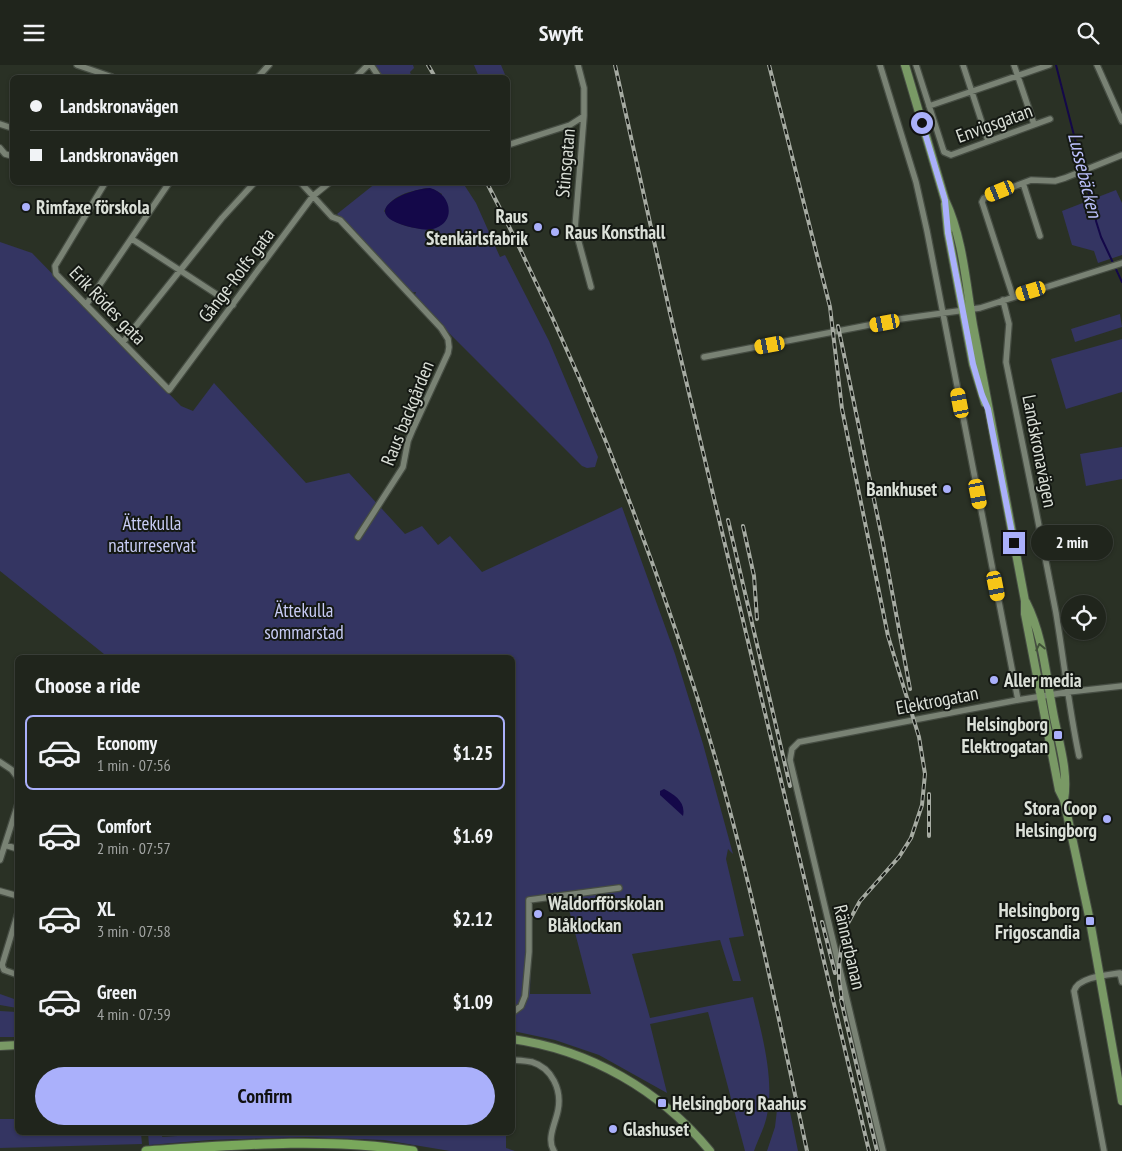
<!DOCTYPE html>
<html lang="en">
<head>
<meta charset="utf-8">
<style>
	:root { --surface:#20251c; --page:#282d25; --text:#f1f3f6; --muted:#a2a5a3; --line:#3d423b; --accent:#aab0fb }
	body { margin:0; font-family:"PT Sans Narrow",sans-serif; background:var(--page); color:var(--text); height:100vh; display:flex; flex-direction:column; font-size:19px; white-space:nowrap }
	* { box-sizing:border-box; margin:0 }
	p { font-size:16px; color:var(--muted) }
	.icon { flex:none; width:28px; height:28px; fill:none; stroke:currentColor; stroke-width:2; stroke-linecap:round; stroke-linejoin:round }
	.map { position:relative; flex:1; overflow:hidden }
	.drawer { position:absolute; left:15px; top:590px; width:500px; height:480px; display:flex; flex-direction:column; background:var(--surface); border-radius:8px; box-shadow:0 1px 4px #0004,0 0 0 1px var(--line) }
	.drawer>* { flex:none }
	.guide { position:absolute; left:10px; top:10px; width:500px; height:110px; border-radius:8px; box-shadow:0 1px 4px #0004,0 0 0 1px var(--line); display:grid; align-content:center; height:110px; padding:0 20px; background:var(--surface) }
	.controls { position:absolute; left:1061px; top:530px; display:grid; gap:10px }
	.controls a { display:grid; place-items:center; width:45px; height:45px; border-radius:50%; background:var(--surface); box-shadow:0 1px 4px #0004,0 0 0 1px var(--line); font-size:25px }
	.end { position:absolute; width:22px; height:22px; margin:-11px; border:6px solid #aab0fb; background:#111; box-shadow:0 0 0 2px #111 }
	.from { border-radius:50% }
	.bubble { position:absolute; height:35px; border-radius:18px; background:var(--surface); box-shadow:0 1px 4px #0004,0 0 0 1px var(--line); font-size:16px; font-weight:700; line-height:35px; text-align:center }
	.car { position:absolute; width:15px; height:30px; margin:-15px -8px; border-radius:6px; box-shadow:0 0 4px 1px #0007; background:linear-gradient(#f5c518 24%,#345 0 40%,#f5c518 0 76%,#345 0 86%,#f5c518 0) }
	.guide b { display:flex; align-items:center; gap:18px; height:48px; font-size:19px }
	.guide b+b { border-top:1px solid var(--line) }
	.guide i { width:12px; height:12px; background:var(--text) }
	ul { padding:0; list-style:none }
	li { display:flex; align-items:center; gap:15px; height:75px; margin:0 10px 8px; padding:0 10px; border:2px solid transparent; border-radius:8px }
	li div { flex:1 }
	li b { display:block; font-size:19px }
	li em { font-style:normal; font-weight:700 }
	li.selected { border-color:var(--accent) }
	li>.icon { width:45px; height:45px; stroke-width:1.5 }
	h2 { padding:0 20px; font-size:22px; line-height:60px }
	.action { display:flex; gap:10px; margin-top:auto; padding:10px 20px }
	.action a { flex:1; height:58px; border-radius:30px; background:var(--accent); color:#111; font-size:20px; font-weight:700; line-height:58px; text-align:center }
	header { display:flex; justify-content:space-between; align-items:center; height:65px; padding:0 20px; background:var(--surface); font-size:22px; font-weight:700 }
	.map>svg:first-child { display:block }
	.green { fill:#343562; fill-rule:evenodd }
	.water { fill:#140849 }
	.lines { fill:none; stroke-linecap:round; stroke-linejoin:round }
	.stream { stroke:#140849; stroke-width:2 }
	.minor-casing { stroke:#464d43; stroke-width:8 }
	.major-casing { stroke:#464d43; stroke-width:10 }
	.highway-casing { stroke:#464d43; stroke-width:11 }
	.minor { stroke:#798274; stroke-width:5.5 }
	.major { stroke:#799965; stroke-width:8 }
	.highway { stroke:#79a85b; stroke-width:9 }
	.rail-casing { stroke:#a6aba2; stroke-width:4 }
	.rail { stroke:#141813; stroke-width:2; stroke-dasharray:5.5; stroke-linecap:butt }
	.oneway { stroke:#415238 }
	.route { stroke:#aab0fb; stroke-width:6 }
	.poi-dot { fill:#aab0fb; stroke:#141813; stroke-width:2 }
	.labels { text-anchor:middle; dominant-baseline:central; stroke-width:4; stroke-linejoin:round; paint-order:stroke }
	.street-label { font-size:19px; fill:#dbe0d8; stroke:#141813 }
	.poi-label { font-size:19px; font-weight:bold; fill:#dbe0d8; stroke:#141813; text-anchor:start }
	.park-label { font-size:19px; fill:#c8ccf5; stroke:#141813 }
	.water-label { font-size:20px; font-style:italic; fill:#bcc1fd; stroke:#141813 }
</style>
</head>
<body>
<header><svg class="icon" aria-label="menu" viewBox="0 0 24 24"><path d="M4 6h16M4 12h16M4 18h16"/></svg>Swyft<svg class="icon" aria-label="search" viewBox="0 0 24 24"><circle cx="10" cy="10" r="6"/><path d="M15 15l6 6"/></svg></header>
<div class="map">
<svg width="1122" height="1086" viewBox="0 0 1122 1086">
	<rect width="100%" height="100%" fill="#2a3125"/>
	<!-- green -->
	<path class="green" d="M 375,0 L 413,0 L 414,3 L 410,7 L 412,12 L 383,12 Z
		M 474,0 L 501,0 L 506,12 L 479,12 Z
		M 376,118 L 463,118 L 476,138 L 500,192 L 505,190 L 549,276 L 598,392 L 595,402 L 587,403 L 582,401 L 416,235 L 414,232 L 416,227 L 409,228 L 337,149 ZM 426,123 L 433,124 L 442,129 L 432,164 C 417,165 392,160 384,146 C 394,129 408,127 426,123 Z
		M 1116,125 L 1122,138 L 1122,190 L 1098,198 L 1094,186 L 1072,180 L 1062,146 Z
		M 0,177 L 32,188 L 181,341 L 193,346 L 214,318 L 306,418 L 349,408 L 405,469 L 422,461 L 438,480 L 450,471 L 482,507 L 622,442 L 675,589 L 703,679 L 733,789 L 728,784 L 726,794 L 744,871 L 729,873 L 741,916 L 733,916 L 720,875 L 632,889 L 650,953 L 753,932 C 761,966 775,1015 767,1050 C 765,1062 758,1074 754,1086 L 745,1086 L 708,947 L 650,959 L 667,1028 L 599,990 L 555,975 L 513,966 L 512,592 L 103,592 L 104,589 L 0,506 ZM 566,833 L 591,929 L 530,929 L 532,837 Z
		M 1120,249 L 1122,262 L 1075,277 L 1071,264 Z
		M 1122,274 L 1122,327 L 1066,344 L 1051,294 Z
		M 1122,382 L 1122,414 L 1086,421 L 1080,389 Z
		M 0,929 L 17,935 L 17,943 L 0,940 Z
		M 0,946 L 17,947 L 17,972 L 0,972 Z
		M 778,1036 L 790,1047 L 798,1086 L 767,1086 L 775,1062 Z
		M 0,1054 L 17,1054 L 18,1068 L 141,1068 L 142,1079 L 0,1083 Z
		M 148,1068 L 163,1068 L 162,1072 L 193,1070 L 194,1068 L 506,1068 L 506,1083 L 515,1086 L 450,1086 L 384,1075 L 305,1072 L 210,1075 L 149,1080 Z"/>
	<!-- water -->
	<path class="water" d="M 430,123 C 450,128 457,155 436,163 C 427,167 415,163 406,161 C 357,147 406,124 430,123 Z
		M 664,724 C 675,730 686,737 683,751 L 660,730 L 660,726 Z"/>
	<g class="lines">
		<!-- stream -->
		<path class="stream" d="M 1056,0 L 1089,129 L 1095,142 L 1096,156 L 1101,172 L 1122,217"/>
		<defs>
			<path id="minor" d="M 77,0 L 112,12
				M 371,0 L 379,12
				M 880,0 L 916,117 L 927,166 L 1018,635
				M 916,0 L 944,87 L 951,90 L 1050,54
				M 963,0 L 988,76
				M 1014,0 L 1034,59
				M 1097,0 L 1122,56
				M 258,12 L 269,0
				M 356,12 L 368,0
				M 929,41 L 1049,0
				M 584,51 L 575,163 L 591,222
				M 0,59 L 12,63
				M 508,80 L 570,60 L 584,51 L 584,23 L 578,0
				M 0,83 L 5,89 L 12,91
				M 105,118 L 55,201 L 56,209 L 169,325 L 313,131 L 329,118
				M 301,118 L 332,152 L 340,155 L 441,263 L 448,274 L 449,282 L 448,288 L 413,364 L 408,376 L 403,402 L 358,472
				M 1023,118 L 1040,171
				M 132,174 L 233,240
				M 1013,232 L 982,137 L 984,133 L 1031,115 L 1055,116 L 1065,113 L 1122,90
				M 1003,235 L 1009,259 L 1006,297 C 1023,381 1040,464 1056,548 C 1064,596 1069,644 1079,691
				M 86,240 L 169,118
				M 123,277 L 222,153 L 254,118
				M 704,292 L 900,254 L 980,243 L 1122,198
				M 0,697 L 12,705 L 18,713
				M 5,780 L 18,784
				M 0,795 L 18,739
				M 0,826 L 18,831
				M 18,848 L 2,900 L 4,905 L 18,910
				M 512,948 L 521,941 L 525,931 L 529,887 L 529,835 L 619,823
				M 512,995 C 519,995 526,996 532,997 C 552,1003 562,1025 558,1045 C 556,1057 546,1074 554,1086
				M 883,1086 L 790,695 L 792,684 L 799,677 L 1018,635 L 1068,627 L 1122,621
				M 1104,1086 L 1074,926 C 1078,912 1107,910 1120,908 L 1122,917"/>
			<path id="major" d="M 905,0 L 945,135 C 963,173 966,219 973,260 C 991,352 1007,444 1025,536 L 1025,549 L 1059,725 L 1064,735 L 1090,856 L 1122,1036
				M 945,139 L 948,168 L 973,299 L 985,338
				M 1026,537 C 1043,570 1046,611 1053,647 C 1058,675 1069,706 1064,735
				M 512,974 C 590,985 660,1025 710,1086
				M 0,981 L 18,980"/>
			<path id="highway" d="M 146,1086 C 235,1080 325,1072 413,1086"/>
		</defs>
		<!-- minor casing -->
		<use href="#minor" class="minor-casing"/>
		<!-- major casing -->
		<use href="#major" class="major-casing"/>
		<!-- highway casing -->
		<use href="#highway" class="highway-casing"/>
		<!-- minor -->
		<use href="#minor" class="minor"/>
		<!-- major -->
		<use href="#major" class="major"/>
		<!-- highway -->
		<use href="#highway" class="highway"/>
		<defs>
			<path id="rail" d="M 428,0 L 435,12
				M 615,0 L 670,248 L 869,1086
				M 769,0 L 830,242 L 842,344 L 888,571 L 919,672 L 925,709 L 922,740 L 911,773 L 899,792 L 860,836 L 847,860 L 842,879 L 839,900 L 839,915 L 843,942
				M 487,118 C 586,310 665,512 723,720 C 756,841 781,964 807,1086
				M 838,261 L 883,478 L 910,624
				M 728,455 L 790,721
				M 743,461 L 754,511 L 757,554
				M 929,729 L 929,771
				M 822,857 L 835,908
				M 841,935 L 877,1086"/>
		</defs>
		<!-- rail casing -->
		<use href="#rail" class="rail-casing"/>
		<!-- rail -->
		<use href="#rail" class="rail"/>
	</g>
	<!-- one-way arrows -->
	<defs><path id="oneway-chevron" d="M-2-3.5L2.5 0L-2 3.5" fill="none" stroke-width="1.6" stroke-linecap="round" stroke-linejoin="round" transform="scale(1.25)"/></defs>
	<use class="oneway" href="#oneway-chevron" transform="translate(1040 582) rotate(-102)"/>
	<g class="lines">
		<!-- route -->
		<path class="route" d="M 922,58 L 945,135 L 948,168 L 973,299 L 982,330 L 988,344 L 1014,478"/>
	</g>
	<!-- markers -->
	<g class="poi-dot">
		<circle cx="26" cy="142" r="5"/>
		<circle cx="538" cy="162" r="5"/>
		<circle cx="555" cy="167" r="5"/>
		<circle cx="947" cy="424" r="5"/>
		<circle cx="994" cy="615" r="5"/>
		<rect x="1053" y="665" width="10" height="10" rx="2.5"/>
		<circle cx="1107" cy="754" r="5"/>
		<circle cx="538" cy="849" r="5"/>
		<rect x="1085" y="851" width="10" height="10" rx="2.5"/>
		<rect x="657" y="1033" width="10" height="10" rx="2.5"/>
		<circle cx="613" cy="1064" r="5"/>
	</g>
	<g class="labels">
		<!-- street labels -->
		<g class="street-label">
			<text transform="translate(994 58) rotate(-20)">Envigsgatan</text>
			<text transform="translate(565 98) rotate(-85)">Stinsgatan</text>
			<text transform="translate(236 210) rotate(-53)">Gånge-Rolfs gata</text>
			<text transform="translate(108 240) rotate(46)">Erik Rödes gata</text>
			<text transform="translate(407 348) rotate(-68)">Raus backgården</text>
			<text transform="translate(1040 386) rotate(79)">Landskronavägen</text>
			<text transform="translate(937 635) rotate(-11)">Elektrogatan</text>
			<text transform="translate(850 882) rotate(77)">Rännarbanan</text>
		</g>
		<!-- poi labels -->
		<g class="poi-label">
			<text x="36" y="142">Rimfaxe förskola</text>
			<text x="528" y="151" text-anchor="end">Raus<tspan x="528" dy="22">Stenkärlsfabrik</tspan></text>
			<text x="565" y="167">Raus Konsthall</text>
			<text x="937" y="424" text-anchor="end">Bankhuset</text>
			<text x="1004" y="615">Aller media</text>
			<text x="1048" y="659" text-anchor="end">Helsingborg<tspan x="1048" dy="22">Elektrogatan</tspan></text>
			<text x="1097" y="743" text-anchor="end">Stora Coop<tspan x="1097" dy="22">Helsingborg</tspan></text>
			<text x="548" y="838">Waldorfförskolan<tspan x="548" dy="22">Blåklockan</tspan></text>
			<text x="1080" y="845" text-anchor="end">Helsingborg<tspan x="1080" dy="22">Frigoscandia</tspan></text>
			<text x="672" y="1038">Helsingborg Raahus</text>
			<text x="623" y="1064">Glashuset</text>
		</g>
		<!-- park labels -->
		<g class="park-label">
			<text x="152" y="458">Ättekulla<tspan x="152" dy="22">naturreservat</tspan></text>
			<text x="304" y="545">Ättekulla<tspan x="304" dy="22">sommarstad</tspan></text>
		</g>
		<!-- water labels -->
		<g class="water-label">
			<text transform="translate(1085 110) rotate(76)">Lussebäcken</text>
		</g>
	</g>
</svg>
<div class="controls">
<a><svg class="icon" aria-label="locate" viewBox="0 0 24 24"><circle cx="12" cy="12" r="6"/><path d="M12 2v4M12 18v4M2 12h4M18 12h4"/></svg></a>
</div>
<i class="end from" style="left:922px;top:58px"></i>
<i class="end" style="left:1014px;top:478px"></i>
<div class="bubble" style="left:1031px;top:460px;width:82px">2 min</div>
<i class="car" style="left:1000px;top:126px;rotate:248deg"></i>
<i class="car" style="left:1031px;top:226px;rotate:253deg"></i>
<i class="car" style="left:885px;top:258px;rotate:259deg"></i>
<i class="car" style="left:770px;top:280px;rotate:259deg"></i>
<i class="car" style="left:960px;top:338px;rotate:349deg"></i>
<i class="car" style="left:978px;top:429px;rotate:169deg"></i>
<i class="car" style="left:996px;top:521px;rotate:169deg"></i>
<div class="guide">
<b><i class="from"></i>Landskronavägen</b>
<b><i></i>Landskronavägen</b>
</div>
<section class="drawer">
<h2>Choose a ride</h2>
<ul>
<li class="selected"><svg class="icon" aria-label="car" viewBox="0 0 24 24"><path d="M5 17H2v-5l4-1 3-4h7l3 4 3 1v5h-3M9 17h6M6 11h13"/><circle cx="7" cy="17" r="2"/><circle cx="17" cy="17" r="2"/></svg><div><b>Economy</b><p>1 min · 07:56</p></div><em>$1.25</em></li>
<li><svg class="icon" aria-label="car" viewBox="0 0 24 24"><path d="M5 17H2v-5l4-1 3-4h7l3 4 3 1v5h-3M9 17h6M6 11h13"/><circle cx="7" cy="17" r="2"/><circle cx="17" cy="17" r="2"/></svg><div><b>Comfort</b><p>2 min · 07:57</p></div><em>$1.69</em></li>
<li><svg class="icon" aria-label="car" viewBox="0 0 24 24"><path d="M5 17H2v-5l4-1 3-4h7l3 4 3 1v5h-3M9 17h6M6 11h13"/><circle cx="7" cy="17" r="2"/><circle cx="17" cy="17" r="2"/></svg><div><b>XL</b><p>3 min · 07:58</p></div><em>$2.12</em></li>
<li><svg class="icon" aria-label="car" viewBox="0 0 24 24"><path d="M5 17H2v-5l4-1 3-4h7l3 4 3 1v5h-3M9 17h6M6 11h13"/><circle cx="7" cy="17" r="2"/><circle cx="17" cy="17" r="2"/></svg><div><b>Green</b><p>4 min · 07:59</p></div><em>$1.09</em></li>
</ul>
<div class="action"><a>Confirm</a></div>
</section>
</div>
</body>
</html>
